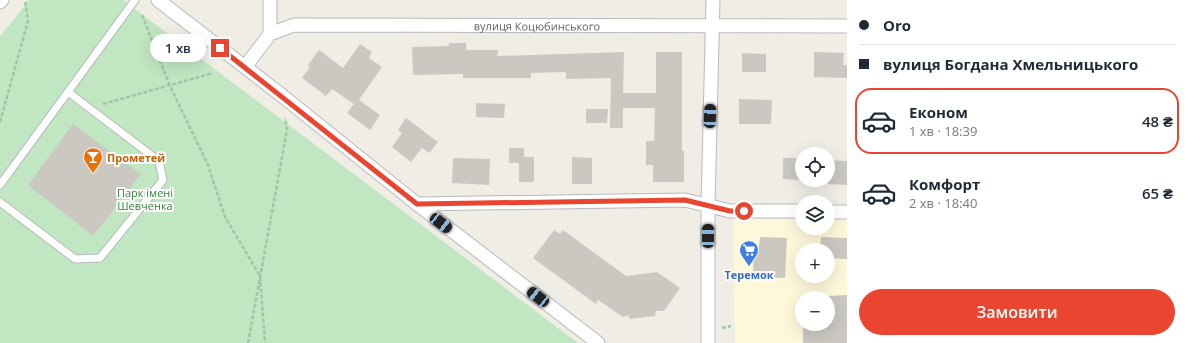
<!DOCTYPE html>
<html lang="uk">
<head>
<meta charset="utf-8">
<style>
	:root { --surface:#fff; --page:#f2f2f3; --text:#1f2937; --muted:#747a83; --line:#e0e1e3; --accent:#e94530 }
	body { margin:0; font-family:"Open Sans",sans-serif; background:var(--page); color:var(--text); height:100vh; display:flex; flex-direction:column; font-size:15px; white-space:nowrap }
	* { box-sizing:border-box; margin:0 }
	p { font-size:13px; color:var(--muted) }
	.icon { flex:none; width:22px; height:22px; fill:none; stroke:currentColor; stroke-width:2; stroke-linecap:round; stroke-linejoin:round }
	.map { position:relative; flex:1; overflow:hidden }
	.details { display:flex; flex-direction:column; background:var(--surface); width:340px }
	.details>* { flex:none }
	.banner { display:grid; align-content:center; height:88px; padding:0 12px; background:var(--surface) }
	.fabs { position:absolute; left:795px; top:147px; display:grid; gap:8px }
	.fabs a { display:grid; place-items:center; width:40px; height:40px; border-radius:50%; background:var(--surface); box-shadow:0 4px 16px #0002; font-size:20px }
	.end { position:absolute; width:18px; height:18px; margin:-9px; border:5px solid #e94530; background:#fff; box-shadow:0 0 0 2px #fff }
	.from { border-radius:50% }
	.bubble { position:absolute; height:28px; border-radius:14px; background:var(--surface); box-shadow:0 4px 16px #0002; font-size:13px; font-weight:600; line-height:28px; text-align:center }
	.car { position:absolute; width:12px; height:24px; margin:-12px -6px; border-radius:5px; box-shadow:0 0 3px 1px #0007; background:linear-gradient(#222 24%,#8ab4d8 0 40%,#222 0 76%,#8ab4d8 0 86%,#222 0) }
	.banner b { display:flex; align-items:center; gap:14px; height:38px; font-size:15px }
	.banner b+b { border-top:1px solid var(--line) }
	.banner i { width:10px; height:10px; background:var(--text) }
	ul { padding:0; list-style:none }
	li { display:flex; align-items:center; gap:12px; height:66px; margin:0 8px 6px; padding:0 4px; border:2px solid transparent; border-radius:16px }
	li div { flex:1 }
	li b { display:block; font-size:15px }
	li em { font-style:normal; font-weight:600 }
	li.on { border-color:var(--accent) }
	li>.icon { width:36px; height:36px; stroke-width:1.5 }
	.button { display:flex; gap:8px; margin-top:auto; padding:8px 12px }
	.button a { flex:1; height:46px; border-radius:24px; background:var(--accent); color:#fff; font-size:16px; font-weight:600; line-height:46px; text-align:center }
	main { display:flex; flex:1; min-height:0 }
	.map>svg:first-child { display:block }
	.commercial { fill:#fef7da; fill-rule:evenodd }
	.green { fill:#c1e6c2 }
	.building { fill:#cac8c1 }
	.lines { fill:none; stroke-linecap:round; stroke-linejoin:round }
	.lane-casing { stroke:#b7babe; stroke-width:9 }
	.street-casing { stroke:#b7babe; stroke-width:15 }
	.path { stroke:#9ac7a8; stroke-width:2.5; stroke-dasharray:4 2; stroke-linecap:butt }
	.lane { stroke:#fff; stroke-width:7 }
	.street { stroke:#fff; stroke-width:13 }
	.route { stroke:#e94530; stroke-width:5 }
	.labels { text-anchor:middle; dominant-baseline:central; stroke-width:4; stroke-linejoin:round; paint-order:stroke }
	.street-label { font-size:11px; fill:#5c6065; stroke:#fff }
	.food-label { font-size:11px; font-weight:bold; fill:#c56008; stroke:#fff; text-anchor:start }
	.park-label { font-size:11px; fill:#34843b; stroke:#fff }
	.shop-label { font-size:11px; font-weight:bold; fill:#366cbe; stroke:#fff }
</style>
</head>
<body>
<main>
<div class="map">
<svg width="847" height="343" viewBox="0 0 847 343">
	<rect width="100%" height="100%" fill="#efede4"/>
	<!-- commercial -->
	<path class="commercial" d="M 733,219 L 802,219 L 802,228 L 828,228 L 828,219 L 847,219 L 847,343 L 735,343 ZM 802,250 L 828,250 L 828,276 L 802,276 ZM 802,298 L 828,298 L 828,324 L 802,324 Z"/>
	<!-- green -->
	<path class="green" d="M 29,0 L 123,0 L 578,343 L 0,343 L 0,37 Z"/>
	<!-- building -->
	<path class="building" d="M 449,43 L 466,43 L 466,50 L 498,50 L 497,56 L 624,52 L 623,93 L 656,93 L 656,52 L 682,52 L 682,151 L 684,151 L 684,182 L 653,182 L 653,165 L 646,165 L 646,141 L 654,141 L 655,108 L 623,108 L 623,128 L 610,128 L 611,78 L 566,79 L 566,72 L 531,73 L 531,78 L 463,78 L 463,74 L 413,75 L 412,47 L 449,46 Z
		M 360,44 L 372,52 L 369,58 L 382,67 L 359,100 L 380,115 L 370,130 L 347,113 L 354,104 L 332,89 L 326,96 L 302,78 L 310,67 L 308,65 L 319,50 L 343,68 Z
		M 814,52 L 844,53 L 843,65 L 847,65 L 847,78 L 814,77 Z
		M 742,53 L 766,54 L 766,72 L 742,72 Z
		M 739,99 L 772,100 L 771,124 L 739,124 Z
		M 476,103 L 505,104 L 504,118 L 476,117 Z
		M 586,109 L 608,109 L 607,123 L 586,123 Z
		M 406,118 L 438,142 L 429,153 L 422,148 L 411,162 L 392,147 L 402,133 L 398,130 Z
		M 73,124 L 141,174 L 93,236 L 28,185 Z
		M 509,148 L 524,148 L 524,157 L 534,157 L 534,182 L 519,182 L 519,163 L 509,163 Z
		M 572,157 L 592,158 L 592,184 L 572,184 Z
		M 453,158 L 490,159 L 489,185 L 452,183 Z
		M 783,158 L 802,158 L 802,180 L 783,179 Z
		M 828,160 L 847,161 L 847,185 L 828,184 Z
		M 554,230 L 560,234 L 563,230 L 626,276 L 657,272 L 680,288 L 664,311 L 656,311 L 655,316 L 630,319 L 628,315 L 623,317 L 598,300 L 596,304 L 533,258 Z
		M 760,237 L 787,238 L 785,278 L 758,277 L 758,275 L 753,274 L 754,247 L 759,247 Z
		M 821,237 L 847,238 L 847,259 L 828,258 L 828,250 L 820,250 Z
		M 847,295 L 847,343 L 803,343 L 803,324 L 828,324 L 828,296 Z"/>
	<g class="lines">
		<defs>
			<path id="lane" d="M 0,185 L 135,0
				M 0,202 L 75,259 L 100,258 L 163,180 L 159,161 L 68,92"/>
			<g id="street">
				<path d="M 158,0 L 280,94 L 417,204 L 598,343"/>
				<path d="M 0,2 L 2,0"/>
				<path d="M 270,34 L 270,0"/>
				<path id="s1" d="M 245,67 L 270,34 L 294,25 L 847,26"/>
				<path d="M 417,204 L 685,200 L 730,211 L 802,211"/>
				<path d="M 828,212 L 847,212"/>
				<path d="M 708,343 L 708,205 L 713,0"/>
			</g>
		</defs>
		<!-- lane casing -->
		<use href="#lane" class="lane-casing"/>
		<!-- street casing -->
		<use href="#street" class="street-casing"/>
		<!-- path -->
		<path class="path" d="M 142,15 L 170,86 L 208,165 L 225,217 L 260,276 L 265,343
			M 103,104 L 213,73
			M 0,122 L 28,21 L 25,0
			M 722,328 L 731,326
			M 248,343 L 287,130 L 285,118"/>
		<!-- lane -->
		<use href="#lane" class="lane"/>
		<!-- street -->
		<use href="#street" class="street"/>
	</g>
	<g class="lines">
		<!-- route -->
		<path class="route" d="M 220,48 L 417,204 L 685,200 L 730,211 L 744,211"/>
	</g>
	<!-- icons -->
	<defs>
		<symbol id="bar-pin" viewBox="-11 -11 22 30"><path d="M0 17L-7.5 6A9.5 9.5 0 1 1 7.5 6Z" fill="#e8710a" stroke="#fff"/><path d="M-6-5H6L.8 .8V4.5H3.5V6h-7V4.5H-.8V.8Z" fill="#fff"/></symbol>
		<symbol id="supermarket-pin" viewBox="-11 -11 22 30"><path d="M0 17L-7.5 6A9.5 9.5 0 1 1 7.5 6Z" fill="#3f7fe0" stroke="#fff"/><path d="M-6-5.5h2.5l.6 2H6L4.5 2H-2.5L-4.4-4H-6ZM-1.5 3.2a1.3 1.3 0 1 0 .1 0ZM3 3.2a1.3 1.3 0 1 0 .1 0Z" fill="#fff"/></symbol>
	</defs>
	<g fill-rule="evenodd">
		<use href="#bar-pin" x="82" y="146" width="22" height="30"/>
		<use href="#supermarket-pin" x="738" y="239" width="22" height="30"/>
	</g>
	<g class="labels">
		<!-- street labels -->
		<g class="street-label">
			<text stroke="none"><textPath href="#s1" startOffset="310">вулиця Коцюбинського</textPath></text>
		</g>
		<!-- food labels -->
		<g class="food-label">
			<text x="107" y="157">Прометей</text>
		</g>
		<!-- park labels -->
		<g class="park-label">
			<text x="145" y="192">Парк імені<tspan x="145" dy="13">Шевченка</tspan></text>
		</g>
		<!-- shop labels -->
		<g class="shop-label">
			<text x="749" y="274">Теремок</text>
		</g>
	</g>
</svg>
<div class="fabs">
<a><svg class="icon" aria-label="locate" viewBox="0 0 24 24"><circle cx="12" cy="12" r="6"/><path d="M12 2v4M12 18v4M2 12h4M18 12h4"/></svg></a>
<a><svg class="icon" aria-label="layers" viewBox="0 0 24 24"><path d="M12 4l9 5-9 5-9-5zM3 14l9 5 9-5"/></svg></a>
<a>+</a>
<a>−</a>
</div>
<i class="end from" style="left:744px;top:211px"></i>
<i class="end" style="left:220px;top:48px"></i>
<div class="bubble" style="left:150px;top:34px;width:56px">1 хв</div>
<i class="car" style="left:710px;top:116px;rotate:2deg"></i>
<i class="car" style="left:441px;top:223px;rotate:128deg"></i>
<i class="car" style="left:708px;top:236px;rotate:0deg"></i>
<i class="car" style="left:538px;top:297px;rotate:308deg"></i>
</div>
<section class="details">
<div class="banner">
<b><i class="from"></i>Oro</b>
<b><i></i>вулиця Богдана Хмельницького</b>
</div>
<ul>
<li class="on"><svg class="icon" aria-label="car" viewBox="0 0 24 24"><path d="M5 17H2v-5l4-1 3-4h7l3 4 3 1v5h-3M9 17h6M6 11h13"/><circle cx="7" cy="17" r="2"/><circle cx="17" cy="17" r="2"/></svg><div><b>Економ</b><p>1 хв · 18:39</p></div><em>48 ₴</em></li>
<li><svg class="icon" aria-label="car" viewBox="0 0 24 24"><path d="M5 17H2v-5l4-1 3-4h7l3 4 3 1v5h-3M9 17h6M6 11h13"/><circle cx="7" cy="17" r="2"/><circle cx="17" cy="17" r="2"/></svg><div><b>Комфорт</b><p>2 хв · 18:40</p></div><em>65 ₴</em></li>
</ul>
<div class="button"><a>Замовити</a></div>
</section>
</main>
</body>
</html>
